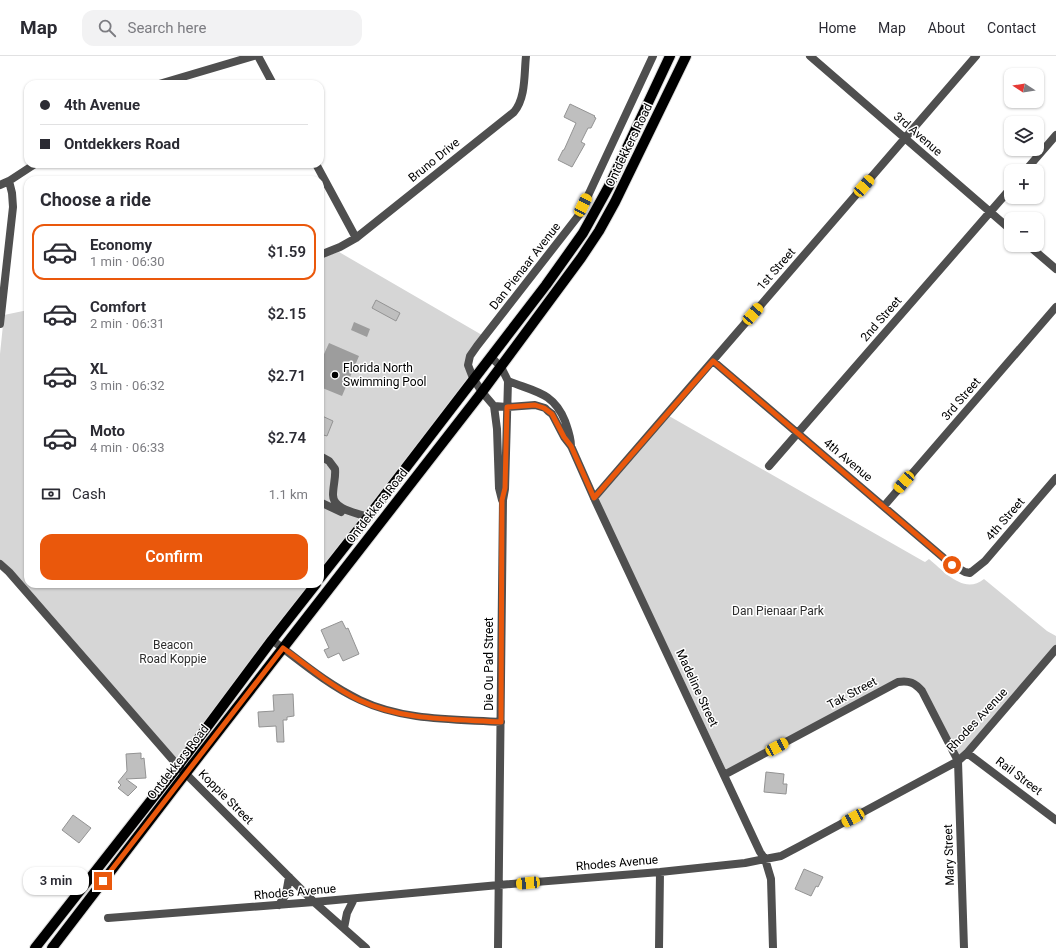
<!DOCTYPE html>
<html lang="en">
<head>
<meta charset="utf-8">
<style>
	:root { --surface:#fff; --page:#f2f2f3; --text:#2b2b33; --muted:#7c7c81; --line:#e1e1e2; --accent:#ea580c }
	body { margin:0; font-family:Roboto,sans-serif; background:var(--page); color:var(--text); height:100vh; display:flex; flex-direction:column; font-size:15px; white-space:nowrap }
	* { box-sizing:border-box; margin:0 }
	p { font-size:13px; color:var(--muted) }
	.icon { flex:none; width:22px; height:22px; fill:none; stroke:currentColor; stroke-width:2; stroke-linecap:round; stroke-linejoin:round }
	.map { position:relative; flex:1; overflow:hidden }
	.sheet { position:absolute; left:24px; top:120px; width:300px; height:412px; display:flex; flex-direction:column; background:var(--surface); border-radius:12px; box-shadow:0 1px 3px #0004 }
	.sheet>* { flex:none }
	.banner { position:absolute; left:24px; top:24px; width:300px; height:88px; border-radius:12px; box-shadow:0 1px 3px #0004; display:grid; align-content:center; height:88px; padding:0 16px; background:var(--surface) }
	.needle { width:26px; rotate:282deg }
	.controls { position:absolute; left:1004px; top:12px; display:grid; gap:8px }
	.controls a { display:grid; place-items:center; width:40px; height:40px; border-radius:8px; background:var(--surface); box-shadow:0 1px 3px #0004; font-size:20px }
	.end { position:absolute; width:18px; height:18px; margin:-9px; border:5px solid #ea580c; background:#fff; box-shadow:0 0 0 2px #fff }
	.from { border-radius:50% }
	.bubble { position:absolute; height:28px; border-radius:12px; background:var(--surface); box-shadow:0 1px 3px #0004; font-size:13px; font-weight:600; line-height:28px; text-align:center }
	.car { position:absolute; width:12px; height:24px; margin:-12px -6px; border-radius:5px; box-shadow:0 0 3px 1px #0007; background:linear-gradient(#f5c518 24%,#345 0 40%,#f5c518 0 76%,#345 0 86%,#f5c518 0) }
	.banner b { display:flex; align-items:center; gap:14px; height:38px; font-size:15px }
	.banner b+b { border-top:1px solid var(--line) }
	.banner i { width:10px; height:10px; background:var(--text) }
	ul { padding:0; list-style:none }
	li { display:flex; align-items:center; gap:12px; height:56px; margin:0 8px 6px; padding:0 8px; border:2px solid transparent; border-radius:12px }
	li div { flex:1 }
	li b { display:block; font-size:15px }
	li em { font-style:normal; font-weight:600 }
	li.selected { border-color:var(--accent) }
	li>.icon { width:36px; height:36px; stroke-width:1.5 }
	h2 { padding:0 16px; font-size:18px; line-height:48px }
	.pay { display:flex; align-items:center; gap:10px; height:44px; padding:0 16px; font-size:15px }
	.pay p { margin-inline-start:auto }
	.button { display:flex; gap:8px; margin-top:auto; padding:8px 16px }
	.button a { flex:1; height:46px; border-radius:12px; background:var(--accent); color:#fff; font-size:16px; font-weight:600; line-height:46px; text-align:center }
	header { display:flex; align-items:center; gap:24px; box-sizing:border-box; height:56px; padding:0 20px; background:var(--surface); border-bottom:1px solid var(--line) }
	header strong { font-size:19px }
	nav { display:flex; gap:22px; margin-inline-start:auto; font-size:14px }
	.search { width:280px; height:36px; background:var(--page); display:flex; align-items:center; gap:10px; box-sizing:border-box; padding:0 14px; border-radius:12px; color:var(--muted); font-size:15px }
	.map>svg:first-child { display:block }
	.green { fill:#d6d6d6 }
	.water { fill:#9d9d9d }
	.building { fill:#bfbfbf; stroke:#939393 }
	.lines { fill:none; stroke-linecap:round; stroke-linejoin:round }
	.primary-casing { stroke:#dbdbdb; stroke-width:12 }
	.street { stroke:#4f4f4f; stroke-width:8 }
	.primary { stroke:#000; stroke-width:10 }
	.route { stroke:#ea580c; stroke-width:5 }
	.poi-dot { fill:#000; stroke:#fff; stroke-width:1.5 }
	.labels { text-anchor:middle; dominant-baseline:central; stroke-width:3; stroke-linejoin:round; paint-order:stroke }
	.street-label { font-size:12px; fill:#000; stroke:#fff }
	.poi-label { font-size:12px; fill:#000; stroke:#fff; text-anchor:start }
	.park-label { font-size:12px; fill:#2d2d2d; stroke:#fff }
</style>
</head>
<body>
<header>
<strong>Map</strong>
<div class="search"><svg class="icon" aria-label="search" viewBox="0 0 24 24"><circle cx="10" cy="10" r="6"/><path d="M15 15l6 6"/></svg>Search here</div>
<nav><a>Home</a><a>Map</a><a>About</a><a>Contact</a></nav>
</header>
<div class="map">
<svg width="1056" height="892" viewBox="0 0 1056 892">
	<rect width="100%" height="100%" fill="#fff"/>
	<!-- green -->
	<path class="green" d="M 339,196 L 482,279 C 470,295 461,299 469,320 L 397,416 L 320,515 L 320,202 Z
		M 28,254 L 28,528 L 309,528 L 176,703 L 0,504 L 0,298 L 4,259 Z
		M 669,360 L 923,505 L 925,506 L 929,503 C 945,516 964,539 984,523 L 1047,575 L 1056,580 L 1056,589 L 966,693 L 959,700 L 911,623 L 726,714 L 598,443 Z"/>
	<!-- water -->
	<path class="water" d="M 354,266 L 370,273 L 367,281 L 351,274 Z
		M 329,287 L 359,300 L 342,340 L 320,331 L 320,307 Z"/>
	<!-- building -->
	<path class="building" d="M 570,48 L 595,60 L 594,61 L 596,62 L 591,72 L 588,72 L 581,86 L 585,88 L 572,111 L 558,104 L 563,94 L 564,94 L 576,67 L 564,61 Z
		M 376,244 L 400,257 L 396,265 L 372,252 Z
		M 320,359 L 333,365 L 327,380 L 320,378 Z
		M 342,565 L 346,573 L 348,572 L 359,598 L 343,605 L 339,597 L 328,602 L 324,594 L 329,592 L 321,574 Z
		M 293,638 L 294,660 L 287,661 L 287,664 L 283,664 L 284,686 L 277,686 L 276,670 L 259,671 L 258,656 L 274,655 L 273,639 Z
		M 141,697 L 141,703 L 144,702 L 146,722 L 126,723 L 137,731 L 128,740 L 118,732 L 121,729 L 118,726 L 127,715 L 126,698 Z
		M 766,716 L 784,718 L 783,728 L 787,728 L 786,738 L 764,736 Z
		M 73,759 L 91,772 L 79,787 L 62,774 Z
		M 804,813 L 823,821 L 818,831 L 816,830 L 811,840 L 795,833 Z"/>
	<g class="lines">
		<defs>
			<path id="primary" d="M 320,522 L 368,461 L 546,229 L 583,177 L 609,130 L 670,0
				M 35,892 L 178,710 L 272,584 L 316,528
				M 52,892 L 186,717 L 482,336 L 581,202 L 599,175 L 615,146 L 686,0"/>
		</defs>
		<!-- primary casing -->
		<use href="#primary" class="primary-casing"/>
		<!-- street -->
		<path class="street" d="M 258,0 L 273,28
			M 810,0 L 1011,174
			M 159,28 L 254,0
			M 316,108 L 356,182
			M 1025,115 L 1056,79
			M 0,129 L 9,125 L 35,108
			M 1028,189 L 1056,213
			M 320,199 L 340,191 L 356,182 L 514,56 C 526,42 524,18 526,0
			M 0,268 L 13,151 L 12,137 L 9,125
			M 491,301 L 501,311 L 508,325 L 505,433 L 503,444 L 498,892
			M 713,305 L 952,509 L 965,516 L 970,517 L 985,505 L 1056,422
			M 508,325 C 535,336 553,336 565,365 C 568,374 571,381 571,390
			M 494,350 L 507,351 L 535,349 L 545,352 L 548,355 L 552,358 L 564,381 L 571,390 L 594,442 L 760,796 L 765,803 L 771,823 L 773,892
			M 320,400 L 329,405 L 335,413 C 336,421 333,430 333,439 C 333,454 357,457 368,461
			M 769,410 L 1011,132
			M 594,442 L 976,0
			M 502,444 L 499,432 L 497,373 L 494,350 L 482,336 L 473,322 L 468,309 L 470,300 L 477,290 L 579,159 L 653,0
			M 320,446 L 341,456
			M 884,450 L 1056,251
			M 0,508 L 9,516 L 178,710 L 314,846 L 366,892
			M 272,584 C 300,605 328,629 360,644 C 404,665 454,663 501,666
			M 967,697 L 1056,764
			M 724,719 L 898,626 C 909,624 915,627 922,635 L 958,705 L 964,892
			M 279,849 L 286,838 L 289,821
			M 108,862 L 314,846 L 499,829 L 660,816 L 745,807 L 765,803 L 781,800 L 800,790 L 958,705 L 967,697 L 1056,593
			M 344,872 L 347,857 L 354,843
			M 659,892 L 660,816"/>
		<!-- primary -->
		<use href="#primary" class="primary"/>
	</g>
	<g class="lines">
		<!-- route -->
		<path class="route" d="M 103,825 L 283,592 C 308,610 332,631 359,644 C 403,665 454,663 501,666 L 502,444 L 505,432 L 507,351 L 535,349 L 544,352 L 552,358 L 564,381 L 571,390 L 594,442 L 713,305 L 952,509"/>
	</g>
	<!-- markers -->
	<circle class="poi-dot" cx="335" cy="319" r="4"/>
	<g class="labels">
		<!-- street labels -->
		<g class="street-label">
			<text transform="translate(918 78) rotate(41)">3rd Avenue</text>
			<text transform="translate(629 89) rotate(-64)">Ontdekkers Road</text>
			<text transform="translate(434 104) rotate(-39)">Bruno Drive</text>
			<text transform="translate(525 210) rotate(-52)">Dan Pienaar Avenue</text>
			<text transform="translate(776 213) rotate(-49)">1st Street</text>
			<text transform="translate(881 263) rotate(-49)">2nd Street</text>
			<text transform="translate(961 343) rotate(-49)">3rd Street</text>
			<text transform="translate(848 404) rotate(40)">4th Avenue</text>
			<text transform="translate(377 450) rotate(-52)">Ontdekkers Road</text>
			<text transform="translate(1005 463) rotate(-49)">4th Street</text>
			<text transform="translate(489 608) rotate(-90)">Die Ou Pad Street</text>
			<text transform="translate(697 632) rotate(65)">Madeline Street</text>
			<text transform="translate(852 637) rotate(-28)">Tak Street</text>
			<text transform="translate(977 664) rotate(-47)">Rhodes Avenue</text>
			<text transform="translate(178 706) rotate(-52)">Ontdekkers Road</text>
			<text transform="translate(1019 720) rotate(37)">Rail Street</text>
			<text transform="translate(226 741) rotate(45)">Koppie Street</text>
			<text transform="translate(949 799) rotate(-92)">Mary Street</text>
			<text transform="translate(617 807) rotate(-5)">Rhodes Avenue</text>
			<text transform="translate(295 836) rotate(-5)">Rhodes Avenue</text>
		</g>
		<!-- poi labels -->
		<g class="poi-label">
			<text x="343" y="312">Florida North<tspan x="343" dy="14">Swimming Pool</tspan></text>
		</g>
		<!-- park labels -->
		<g class="park-label">
			<text x="778" y="555">Dan Pienaar Park</text>
			<text x="173" y="589">Beacon<tspan x="173" dy="14">Road Koppie</tspan></text>
		</g>
	</g>
</svg>
<div class="controls">
<a><svg class="needle" viewBox="-14 -14 28 28"><path d="M0-13l5 13h-10z" fill="#e53935"/><path d="M0 13l5-13h-10z" fill="#7c7c81"/></svg></a>
<a><svg class="icon" aria-label="layers" viewBox="0 0 24 24"><path d="M12 4l9 5-9 5-9-5zM3 14l9 5 9-5"/></svg></a>
<a>+</a>
<a>−</a>
</div>
<i class="end from" style="left:952px;top:509px"></i>
<i class="end" style="left:103px;top:825px"></i>
<div class="bubble" style="left:23px;top:811px;width:66px">3 min</div>
<i class="car" style="left:864px;top:130px;rotate:41deg"></i>
<i class="car" style="left:583px;top:149px;rotate:26deg"></i>
<i class="car" style="left:753px;top:258px;rotate:41deg"></i>
<i class="car" style="left:904px;top:426px;rotate:221deg"></i>
<i class="car" style="left:777px;top:691px;rotate:62deg"></i>
<i class="car" style="left:853px;top:762px;rotate:242deg"></i>
<i class="car" style="left:528px;top:827px;rotate:265deg"></i>
<div class="banner">
<b><i class="from"></i>4th Avenue</b>
<b><i></i>Ontdekkers Road</b>
</div>
<section class="sheet">
<h2>Choose a ride</h2>
<ul>
<li class="selected"><svg class="icon" aria-label="car" viewBox="0 0 24 24"><path d="M5 17H2v-5l4-1 3-4h7l3 4 3 1v5h-3M9 17h6M6 11h13"/><circle cx="7" cy="17" r="2"/><circle cx="17" cy="17" r="2"/></svg><div><b>Economy</b><p>1 min · 06:30</p></div><em>$1.59</em></li>
<li><svg class="icon" aria-label="car" viewBox="0 0 24 24"><path d="M5 17H2v-5l4-1 3-4h7l3 4 3 1v5h-3M9 17h6M6 11h13"/><circle cx="7" cy="17" r="2"/><circle cx="17" cy="17" r="2"/></svg><div><b>Comfort</b><p>2 min · 06:31</p></div><em>$2.15</em></li>
<li><svg class="icon" aria-label="car" viewBox="0 0 24 24"><path d="M5 17H2v-5l4-1 3-4h7l3 4 3 1v5h-3M9 17h6M6 11h13"/><circle cx="7" cy="17" r="2"/><circle cx="17" cy="17" r="2"/></svg><div><b>XL</b><p>3 min · 06:32</p></div><em>$2.71</em></li>
<li><svg class="icon" aria-label="car" viewBox="0 0 24 24"><path d="M5 17H2v-5l4-1 3-4h7l3 4 3 1v5h-3M9 17h6M6 11h13"/><circle cx="7" cy="17" r="2"/><circle cx="17" cy="17" r="2"/></svg><div><b>Moto</b><p>4 min · 06:33</p></div><em>$2.74</em></li>
</ul>
<div class="pay"><svg class="icon" aria-label="cash" viewBox="0 0 24 24"><path d="M3 7h18v10H3z"/><circle cx="12" cy="12" r="2"/></svg>Cash<p>1.1 km</p></div>
<div class="button"><a>Confirm</a></div>
</section>
</div>
</body>
</html>
